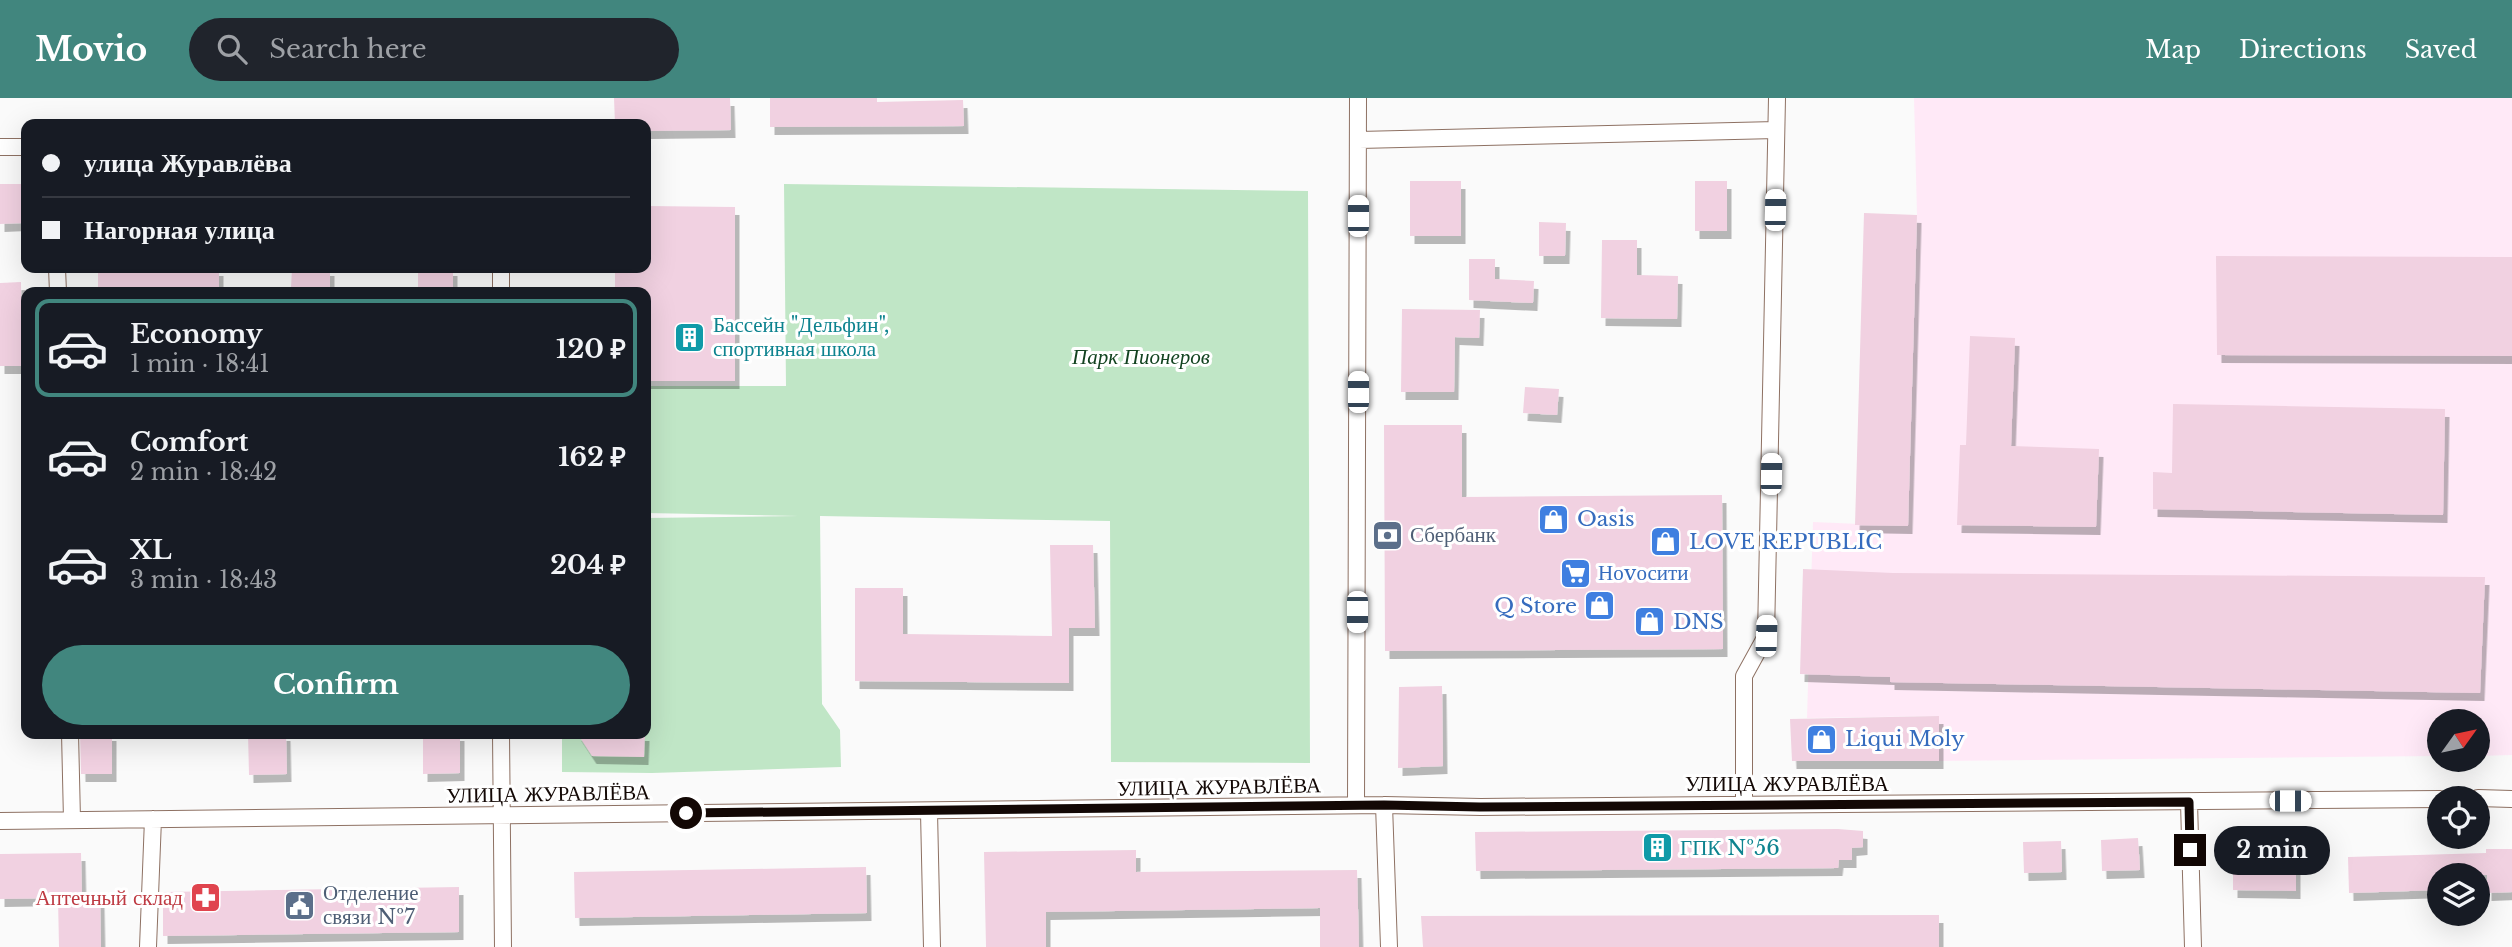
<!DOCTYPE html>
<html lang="en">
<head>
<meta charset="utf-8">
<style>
	:root { --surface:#171b24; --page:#20242c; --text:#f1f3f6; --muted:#9ea1a6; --line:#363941; --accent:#41867e }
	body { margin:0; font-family:"Libre Baskerville",serif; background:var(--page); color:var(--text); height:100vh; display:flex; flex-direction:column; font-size:26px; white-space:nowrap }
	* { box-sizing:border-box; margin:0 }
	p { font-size:23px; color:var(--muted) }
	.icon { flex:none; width:38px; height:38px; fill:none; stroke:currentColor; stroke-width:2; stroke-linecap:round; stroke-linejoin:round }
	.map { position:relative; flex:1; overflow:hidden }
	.details { position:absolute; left:21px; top:189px; width:630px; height:452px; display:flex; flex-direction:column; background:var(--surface); border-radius:14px; box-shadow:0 7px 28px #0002 }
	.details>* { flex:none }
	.banner { position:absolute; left:21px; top:21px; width:630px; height:154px; border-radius:14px; box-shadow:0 7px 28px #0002; display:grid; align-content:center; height:154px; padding:0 21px; background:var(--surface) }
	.needle { width:46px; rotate:57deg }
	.controls { position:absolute; left:2427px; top:611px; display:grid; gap:14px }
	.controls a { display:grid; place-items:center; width:63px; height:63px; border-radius:50%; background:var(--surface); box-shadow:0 7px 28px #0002; font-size:35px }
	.end { position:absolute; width:32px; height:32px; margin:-16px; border:9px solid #130805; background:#fff; box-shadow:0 0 0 4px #fff }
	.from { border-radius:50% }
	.bubble { position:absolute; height:49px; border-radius:24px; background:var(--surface); box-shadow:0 7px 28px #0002; font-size:23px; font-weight:700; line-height:49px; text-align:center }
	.car { position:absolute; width:21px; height:42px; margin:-21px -10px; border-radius:9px; box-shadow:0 0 5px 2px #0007; background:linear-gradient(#fff 24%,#345 0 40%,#fff 0 76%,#345 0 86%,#fff 0) }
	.banner b { display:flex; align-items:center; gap:24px; height:66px; font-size:26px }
	.banner b+b { border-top:2px solid var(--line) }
	.banner i { width:18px; height:18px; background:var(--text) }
	ul { padding:12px 0 0; list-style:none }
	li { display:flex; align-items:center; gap:21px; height:98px; margin:0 14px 10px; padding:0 7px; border:4px solid transparent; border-radius:14px }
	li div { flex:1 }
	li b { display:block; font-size:26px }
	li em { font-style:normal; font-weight:700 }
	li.current { border-color:var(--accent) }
	li>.icon { width:63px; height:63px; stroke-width:1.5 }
	.cta { display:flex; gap:14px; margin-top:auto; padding:14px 21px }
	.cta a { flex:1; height:80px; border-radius:42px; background:var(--accent); color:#fff; font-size:28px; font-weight:700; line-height:80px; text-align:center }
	header { display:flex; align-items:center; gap:42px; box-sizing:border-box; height:98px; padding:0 35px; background:var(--accent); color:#fff }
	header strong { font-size:33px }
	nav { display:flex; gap:38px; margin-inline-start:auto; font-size:24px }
	.search { width:490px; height:63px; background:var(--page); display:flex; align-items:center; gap:18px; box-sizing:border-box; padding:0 24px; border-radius:38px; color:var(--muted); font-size:26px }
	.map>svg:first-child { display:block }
	.industrial { fill:#ffe9f7 }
	.green { fill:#c0e6c6 }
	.building { fill:#f1d1e1; filter:url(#shadow) }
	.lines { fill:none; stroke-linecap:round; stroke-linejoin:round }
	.street-casing { stroke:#8e7163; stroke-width:18 }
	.street { stroke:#fff; stroke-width:16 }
	.route { stroke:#130805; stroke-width:9 }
	.labels { text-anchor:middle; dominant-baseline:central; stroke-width:6; stroke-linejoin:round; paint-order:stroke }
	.culture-label { font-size:21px; fill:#0d838f; stroke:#fff; text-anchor:start }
	.park-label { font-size:21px; font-style:italic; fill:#124320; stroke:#fff }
	.shop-label { font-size:21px; fill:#366cbe; stroke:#fff; text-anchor:start }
	.service-label { font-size:21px; fill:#4e5e75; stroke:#fff; text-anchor:start }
	.street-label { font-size:21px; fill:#130805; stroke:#fff }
	.health-label { font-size:21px; fill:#be3a42; stroke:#fff; text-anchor:end }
</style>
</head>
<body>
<header>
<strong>Movio</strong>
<div class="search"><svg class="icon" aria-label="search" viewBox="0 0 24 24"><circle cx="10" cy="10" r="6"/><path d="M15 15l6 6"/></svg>Search here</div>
<nav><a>Map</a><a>Directions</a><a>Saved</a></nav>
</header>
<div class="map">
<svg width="2512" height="849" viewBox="0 0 2512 849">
	<defs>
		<filter id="shadow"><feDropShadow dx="4.5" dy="8" stdDeviation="0" flood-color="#0004"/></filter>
	</defs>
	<rect width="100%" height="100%" fill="#fafafa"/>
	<!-- industrial -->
	<path class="industrial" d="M 1914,0 L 2512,0 L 2512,657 L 2478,658 L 2478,623 L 2440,623 L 2439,658 L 1939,663 L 1938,618 L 1807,620 L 1813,424 L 1908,428 L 1917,117 Z"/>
	<!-- green -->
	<path class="green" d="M 784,86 L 1308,93 L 1310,665 L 1111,664 L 1110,423 L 820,418 L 822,606 L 840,632 L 841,669 L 652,675 L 562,674 L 562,635 L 646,635 L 646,420 L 799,418 L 646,415 L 646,288 L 786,288 Z"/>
	<!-- building -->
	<path class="building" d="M 614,0 L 730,0 L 731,32 L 646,33 L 646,26 L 615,26 Z
		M 770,0 L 877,0 L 877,4 L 963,2 L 964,28 L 770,29 Z
		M 1410,83 L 1461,83 L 1461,138 L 1410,138 Z
		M 1695,83 L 1727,83 L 1727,133 L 1695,133 Z
		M 0,86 L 21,86 L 22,125 L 0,126 Z
		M 646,108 L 735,109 L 735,283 L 646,283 L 646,194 L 615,194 L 615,170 L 646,170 Z
		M 1864,115 L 1917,117 L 1908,428 L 1855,427 Z
		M 1539,124 L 1566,125 L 1565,158 L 1539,158 Z
		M 1602,142 L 1637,142 L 1637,177 L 1678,178 L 1677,221 L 1601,220 Z
		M 2216,158 L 2512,159 L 2512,258 L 2217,257 Z
		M 1469,161 L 1495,161 L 1495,181 L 1534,183 L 1533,205 L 1469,202 Z
		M 98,170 L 219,170 L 219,194 L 98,194 Z
		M 292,170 L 330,170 L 330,191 L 291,190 Z
		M 418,170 L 453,170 L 453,194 L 418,194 Z
		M 21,184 L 22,268 L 0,268 L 0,185 Z
		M 1402,211 L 1480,212 L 1479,240 L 1455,239 L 1454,294 L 1401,294 Z
		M 1970,238 L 2015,240 L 2011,348 L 2099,351 L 2096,429 L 1957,427 L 1960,347 L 1966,347 Z
		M 1525,289 L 1559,291 L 1557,317 L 1523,315 Z
		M 2173,306 L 2445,311 L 2443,417 L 2153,411 L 2153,374 L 2172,375 Z
		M 1384,327 L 1462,327 L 1462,399 L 1722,397 L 1723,551 L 1385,553 Z
		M 1050,447 L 1093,447 L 1095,530 L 1069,530 L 1069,585 L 855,583 L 855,490 L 903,490 L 903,536 L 1052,538 Z
		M 1803,471 L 1893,475 L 2485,479 L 2480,595 L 1890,584 L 1890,579 L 1800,576 Z
		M 1442,588 L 1443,668 L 1398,670 L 1399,589 Z
		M 1939,618 L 1939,663 L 1792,663 L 1790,621 Z
		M 80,635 L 112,635 L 112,676 L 81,676 Z
		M 248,635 L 286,635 L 287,676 L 249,677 Z
		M 423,635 L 460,635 L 460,675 L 423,676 Z
		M 577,635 L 645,635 L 644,659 L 592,658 Z
		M 1838,731 L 1863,733 L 1863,749 L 1852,750 L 1852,762 L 1839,762 L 1838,770 L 1476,773 L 1475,734 Z
		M 2138,740 L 2140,772 L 2102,773 L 2101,742 Z
		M 2233,740 L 2296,740 L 2296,793 L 2233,792 Z
		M 2061,743 L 2062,774 L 2024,775 L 2023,744 Z
		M 2486,751 L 2512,751 L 2512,794 L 2487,795 L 2487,777 L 2440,777 L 2440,792 L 2349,795 L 2348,759 L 2486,755 Z
		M 1136,752 L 1136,774 L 1357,772 L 1359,849 L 1320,849 L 1320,810 L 1046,814 L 1046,849 L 986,849 L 984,754 Z
		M 81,755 L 82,800 L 100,800 L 101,849 L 59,849 L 58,800 L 0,801 L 0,756 Z
		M 866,769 L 867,815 L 575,820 L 574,774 Z
		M 459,789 L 459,834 L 163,838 L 163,794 Z
		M 1939,817 L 1939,849 L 1423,849 L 1421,818 Z"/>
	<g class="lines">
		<defs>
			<path id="street" d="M 1359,42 L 1776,32
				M 0,49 L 26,49
				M 57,170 L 58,194
				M 501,194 L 501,170
				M 70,635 L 72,722
				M 501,635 L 503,849
				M 2478,700 L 2512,701
				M 2189,704 L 2193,849
				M 1356,707 L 1358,0
				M 1384,707 L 1389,849
				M 1744,707 L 1744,578 L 1766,538 L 1777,0
				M 929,714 L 932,849
				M 0,723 L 1384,707 L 1481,709 L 2440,701
				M 148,849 L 153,721"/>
		</defs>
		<!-- street casing -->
		<use href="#street" class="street-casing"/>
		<!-- street -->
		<use href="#street" class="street"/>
	</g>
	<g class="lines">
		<!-- route -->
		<path class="route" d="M 686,715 L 1384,707 L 1480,709 L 2189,704 L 2190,752"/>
	</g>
	<!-- icons -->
	<defs>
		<symbol id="building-square" viewBox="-11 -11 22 22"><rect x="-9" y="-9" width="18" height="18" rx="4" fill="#0f9aa8" stroke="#fff"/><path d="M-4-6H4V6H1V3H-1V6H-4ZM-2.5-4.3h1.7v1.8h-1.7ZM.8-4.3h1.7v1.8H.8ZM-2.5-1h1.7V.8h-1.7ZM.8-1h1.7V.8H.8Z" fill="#fff"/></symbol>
		<symbol id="shop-square" viewBox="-11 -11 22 22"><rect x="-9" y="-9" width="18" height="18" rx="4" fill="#3f7fe0" stroke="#fff"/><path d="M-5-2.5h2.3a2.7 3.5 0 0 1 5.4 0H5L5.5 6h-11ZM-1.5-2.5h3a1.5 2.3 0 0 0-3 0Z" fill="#fff"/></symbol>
		<symbol id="bank-square" viewBox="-11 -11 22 22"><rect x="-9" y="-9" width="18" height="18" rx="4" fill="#5c6f8a" stroke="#fff"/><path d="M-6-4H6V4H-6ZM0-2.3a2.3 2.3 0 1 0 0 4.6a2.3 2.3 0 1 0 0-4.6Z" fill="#fff"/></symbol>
		<symbol id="supermarket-square" viewBox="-11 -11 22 22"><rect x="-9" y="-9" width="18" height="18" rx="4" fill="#3f7fe0" stroke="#fff"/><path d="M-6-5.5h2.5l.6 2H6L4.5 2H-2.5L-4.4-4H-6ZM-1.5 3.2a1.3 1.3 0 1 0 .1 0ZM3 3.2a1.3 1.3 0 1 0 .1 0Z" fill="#fff"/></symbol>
		<symbol id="pharmacy-square" viewBox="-11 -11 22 22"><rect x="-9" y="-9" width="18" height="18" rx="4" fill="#e0444e" stroke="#fff"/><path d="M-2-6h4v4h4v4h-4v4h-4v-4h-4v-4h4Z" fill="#fff"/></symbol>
		<symbol id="civic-square" viewBox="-11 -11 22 22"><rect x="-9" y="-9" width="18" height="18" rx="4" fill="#5c6f8a" stroke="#fff"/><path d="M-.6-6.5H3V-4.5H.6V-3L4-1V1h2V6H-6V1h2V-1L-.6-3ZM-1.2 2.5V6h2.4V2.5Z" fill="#fff"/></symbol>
	</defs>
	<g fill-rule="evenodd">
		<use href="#building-square" x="672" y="222" width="35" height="35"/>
		<use href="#shop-square" x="1536" y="404" width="35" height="35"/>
		<use href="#bank-square" x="1370" y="420" width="35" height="35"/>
		<use href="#shop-square" x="1648" y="426" width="35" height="35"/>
		<use href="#supermarket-square" x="1558" y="458" width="35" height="35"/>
		<use href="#shop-square" x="1582" y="490" width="35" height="35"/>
		<use href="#shop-square" x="1632" y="506" width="35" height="35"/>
		<use href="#shop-square" x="1804" y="624" width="35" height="35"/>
		<use href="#building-square" x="1640" y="732" width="35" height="35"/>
		<use href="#pharmacy-square" x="188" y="782" width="35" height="35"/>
		<use href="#civic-square" x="282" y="790" width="35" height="35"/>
	</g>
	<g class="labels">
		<!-- culture labels -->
		<g class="culture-label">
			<text x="713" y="227">Бассейн "Дельфин",<tspan x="713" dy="24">спортивная школа</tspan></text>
			<text x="1680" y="750">ГПК №56</text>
		</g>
		<!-- park labels -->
		<g class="park-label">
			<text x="1141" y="259">Парк Пионеров</text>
		</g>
		<!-- shop labels -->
		<g class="shop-label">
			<text x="1577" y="421">Oasis</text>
			<text x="1689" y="444">LOVE REPUBLIC</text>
			<text x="1598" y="475">Ноvосити</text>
			<text x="1577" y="508" text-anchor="end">Q Store</text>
			<text x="1673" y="524">DNS</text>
			<text x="1845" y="641">Liqui Moly</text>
		</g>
		<!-- service labels -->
		<g class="service-label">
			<text x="1410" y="437">Сбербанк</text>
			<text x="323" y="795">Отделение<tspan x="323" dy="24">связи №7</tspan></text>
		</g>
		<!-- street labels -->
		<g class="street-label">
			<text x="1787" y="686">УЛИЦА ЖУРАВЛЁВА</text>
			<text transform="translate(1219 689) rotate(-1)">УЛИЦА ЖУРАВЛЁВА</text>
			<text transform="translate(548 696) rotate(-1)">УЛИЦА ЖУРАВЛЁВА</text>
		</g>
		<!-- health labels -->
		<g class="health-label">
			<text x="183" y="800">Аптечный склад</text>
		</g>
	</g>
</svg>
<div class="controls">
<a><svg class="needle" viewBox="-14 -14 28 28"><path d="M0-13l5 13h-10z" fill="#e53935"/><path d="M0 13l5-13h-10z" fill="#9ea1a6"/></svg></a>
<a><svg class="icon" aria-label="locate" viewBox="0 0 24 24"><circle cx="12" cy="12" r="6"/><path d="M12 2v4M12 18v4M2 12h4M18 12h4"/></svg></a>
<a><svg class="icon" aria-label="layers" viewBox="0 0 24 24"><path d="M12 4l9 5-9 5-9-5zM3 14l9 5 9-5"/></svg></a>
</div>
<i class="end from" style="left:686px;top:715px"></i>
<i class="end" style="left:2190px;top:752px"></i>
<div class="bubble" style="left:2214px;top:728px;width:116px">2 min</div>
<i class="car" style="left:1775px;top:112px;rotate:1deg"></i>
<i class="car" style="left:1358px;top:118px;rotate:0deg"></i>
<i class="car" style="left:1358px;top:294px;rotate:0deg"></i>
<i class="car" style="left:1771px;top:376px;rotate:1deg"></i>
<i class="car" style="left:1357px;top:514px;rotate:180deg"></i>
<i class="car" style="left:1766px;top:538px;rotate:2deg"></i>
<i class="car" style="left:2290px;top:703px;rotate:90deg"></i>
<div class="banner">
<b><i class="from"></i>улица Журавлёва</b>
<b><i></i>Нагорная улица</b>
</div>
<section class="details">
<ul>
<li class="current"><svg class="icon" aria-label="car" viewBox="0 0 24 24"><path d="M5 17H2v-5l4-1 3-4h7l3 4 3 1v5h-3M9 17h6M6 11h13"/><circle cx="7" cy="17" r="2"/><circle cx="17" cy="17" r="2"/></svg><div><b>Economy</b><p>1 min · 18:41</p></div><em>120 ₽</em></li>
<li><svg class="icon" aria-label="car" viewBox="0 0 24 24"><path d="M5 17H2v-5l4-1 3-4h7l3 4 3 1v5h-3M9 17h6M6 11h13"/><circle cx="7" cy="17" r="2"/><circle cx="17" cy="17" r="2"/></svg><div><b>Comfort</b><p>2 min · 18:42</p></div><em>162 ₽</em></li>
<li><svg class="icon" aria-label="car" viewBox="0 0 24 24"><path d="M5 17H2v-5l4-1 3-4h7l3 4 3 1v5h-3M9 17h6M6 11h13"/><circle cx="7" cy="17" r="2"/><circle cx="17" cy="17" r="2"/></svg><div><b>XL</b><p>3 min · 18:43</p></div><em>204 ₽</em></li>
</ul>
<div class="cta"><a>Confirm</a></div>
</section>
</div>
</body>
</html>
